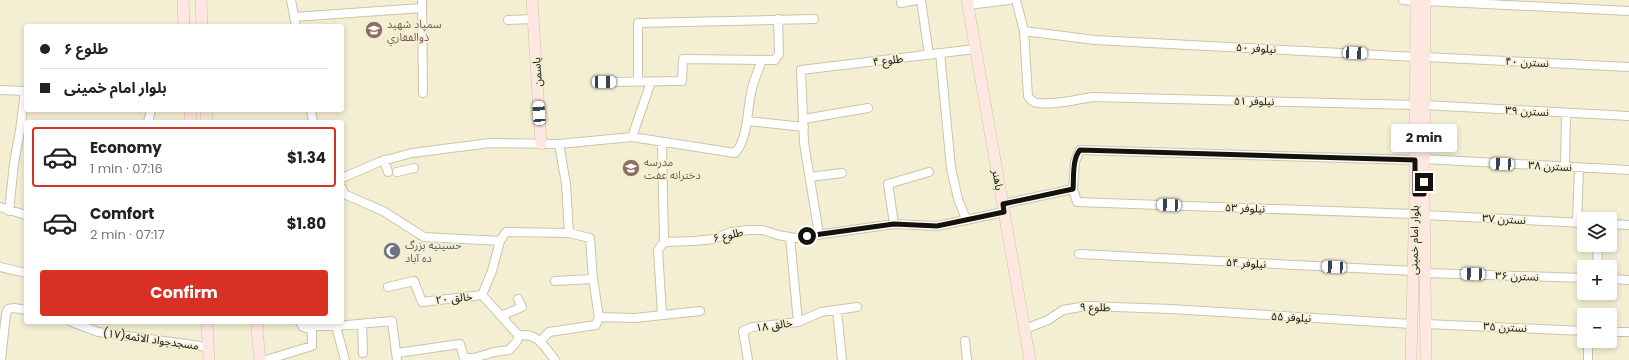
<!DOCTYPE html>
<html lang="en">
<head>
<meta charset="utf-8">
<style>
	:root { --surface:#fff; --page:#f2f2f2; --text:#222; --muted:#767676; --line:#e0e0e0; --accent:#d93025 }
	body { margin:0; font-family:Poppins,"Noto Sans Arabic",sans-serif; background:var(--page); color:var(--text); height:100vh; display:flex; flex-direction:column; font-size:15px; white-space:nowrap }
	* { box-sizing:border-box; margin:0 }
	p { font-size:13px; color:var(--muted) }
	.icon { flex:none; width:22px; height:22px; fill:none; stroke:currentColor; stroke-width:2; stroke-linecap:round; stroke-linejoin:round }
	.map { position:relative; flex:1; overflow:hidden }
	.drawer { position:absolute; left:24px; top:120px; width:320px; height:204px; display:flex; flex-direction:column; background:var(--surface); border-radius:4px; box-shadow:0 2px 6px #0003 }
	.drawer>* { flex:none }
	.banner { position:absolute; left:24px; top:24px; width:320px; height:88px; border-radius:4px; box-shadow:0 2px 6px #0003; display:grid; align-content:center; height:88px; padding:0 16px; background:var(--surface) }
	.buttons { position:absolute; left:1577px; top:212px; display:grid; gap:8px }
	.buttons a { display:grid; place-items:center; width:40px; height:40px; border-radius:4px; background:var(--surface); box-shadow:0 2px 6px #0003; font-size:20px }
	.end { position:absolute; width:18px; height:18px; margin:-9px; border:5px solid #141209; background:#fff; box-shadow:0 0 0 2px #fff }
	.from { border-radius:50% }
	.bubble { position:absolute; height:28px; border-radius:4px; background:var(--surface); box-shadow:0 2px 6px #0003; font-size:13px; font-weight:700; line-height:28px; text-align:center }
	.car { position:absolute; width:12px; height:24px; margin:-12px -6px; border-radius:5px; box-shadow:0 0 3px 1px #0007; background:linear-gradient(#fff 24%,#345 0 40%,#fff 0 76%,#345 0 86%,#fff 0) }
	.banner b { display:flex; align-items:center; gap:14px; height:38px; font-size:15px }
	.banner b+b { border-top:1px solid var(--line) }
	.banner i { width:10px; height:10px; background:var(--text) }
	ul { padding:7px 0 0; list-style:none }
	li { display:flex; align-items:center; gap:12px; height:60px; margin:0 8px 6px; padding:0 8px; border:2px solid transparent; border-radius:4px }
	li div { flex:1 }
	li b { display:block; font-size:15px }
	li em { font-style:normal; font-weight:700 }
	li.current { border-color:var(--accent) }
	li>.icon { width:36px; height:36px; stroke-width:1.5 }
	.primary-button { display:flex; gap:8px; margin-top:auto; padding:8px 16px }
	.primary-button a { flex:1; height:46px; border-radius:4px; background:var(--accent); color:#fff; font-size:16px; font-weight:700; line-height:46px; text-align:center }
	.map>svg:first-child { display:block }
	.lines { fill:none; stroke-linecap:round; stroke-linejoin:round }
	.street-casing { stroke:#cac4aa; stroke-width:10 }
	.secondary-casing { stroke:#cac4aa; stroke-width:12 }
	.street { stroke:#fff; stroke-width:8 }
	.secondary { stroke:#fde7e0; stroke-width:11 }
	.route { stroke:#141209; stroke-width:5 }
	.labels { text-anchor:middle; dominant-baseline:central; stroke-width:3.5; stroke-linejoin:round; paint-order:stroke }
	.education-label { font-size:11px; fill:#785e54; stroke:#f4efd3; text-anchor:start }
	.street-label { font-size:11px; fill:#141209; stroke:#f4efd3 }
	.worship-label { font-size:11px; fill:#5b616d; stroke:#f4efd3; text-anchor:start }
</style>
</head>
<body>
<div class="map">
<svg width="1629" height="360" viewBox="0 0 1629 360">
	<rect width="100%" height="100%" fill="#f4efd3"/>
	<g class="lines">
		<defs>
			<path id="street" d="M 291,0 L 296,26
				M 422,0 L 423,93
				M 921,0 L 929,55
				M 1016,0 L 1024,31 L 1095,40 L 1416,57
				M 1403,0 L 1416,1
				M 1425,1 L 1629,11
				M 901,3 L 917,0
				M 968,5 L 1009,0
				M 294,17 L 422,8
				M 508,20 L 533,19
				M 1024,31 L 1028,96 C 1031,100 1033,103 1038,103 C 1055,105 1075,100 1092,97 L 1416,105
				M 940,53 L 951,168 L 958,199 L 966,219
				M 1425,57 L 1629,67
				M 638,81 L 638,23 L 814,19
				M 604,82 L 682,81 L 683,59 L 775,60 L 779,54 L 778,19
				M 0,90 L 26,91
				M 1424,105 L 1629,116
				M 311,110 L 313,122
				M 804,119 L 868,108
				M 747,121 L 804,127
				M 148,122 L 151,110
				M 632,137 L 651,82
				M 662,142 L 664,242 L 658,250 L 662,314
				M 1424,159 L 1629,170
				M 384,160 L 388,172
				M 1565,167 L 1566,113
				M 397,172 L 414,168
				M 810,177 L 842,173
				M 342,178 L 379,162 L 412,153 L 490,143 L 559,144 L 632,137 L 735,153 C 748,139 747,111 751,93 C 753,82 758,71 762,60
				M 342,188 L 344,194 L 383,211 L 424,237 L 500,241
				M 1073,189 L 1075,162 L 1080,150 L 1415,160
				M 1003,204 L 1073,189 L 1077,202 L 1414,214
				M 0,207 L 26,215
				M 9,211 L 14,163 L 20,131 L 25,91
				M 1424,215 L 1584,223
				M 1577,223 L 1579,168
				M 894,224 L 888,184 L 929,172
				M 1610,224 L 1629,225
				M 819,234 L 804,143 L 801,70 L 975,49
				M 790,237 L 798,322
				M 664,242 L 694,241 L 714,239 L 731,232 L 748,230 L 763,230 L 778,235 L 795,238 L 894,224 L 937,226 L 1004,212
				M 1079,254 L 1414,271
				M 0,267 L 26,273
				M 1597,267 L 1598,245
				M 1426,273 L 1584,278
				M 1610,279 L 1629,280
				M 555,281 L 593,279
				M 388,287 L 414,281 L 422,302 L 482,295 L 519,336 C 537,331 545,348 555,360
				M 482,295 L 492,271 L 500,241 L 506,232 L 569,233 L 566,184 L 559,144
				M 837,310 L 842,360
				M 501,316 L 522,307 L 518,299
				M 599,317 L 635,318 L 700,311
				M 72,322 L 98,332 L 208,347
				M 362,324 L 363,353
				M 1426,324 L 1584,331
				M 306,326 L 336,326 L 345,360
				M 336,326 L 392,321 L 397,360
				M 1025,329 L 1048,320 L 1063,310 L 1086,306 L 1171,309 L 1411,324
				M 1610,332 L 1629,332
				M 965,341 L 967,360
				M 1588,341 L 1588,360
				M 540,342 L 549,332 L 596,325 L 599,317 L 593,279 L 590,238 L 569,233
				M 397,353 L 460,344 L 464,358 L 474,358 L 494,352 L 509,350 L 517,341 L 519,336
				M 1,360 L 6,314 L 8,309 L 14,308 L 26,310
				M 266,360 L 312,346 L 312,330 L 303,327 L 300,322
				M 748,360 L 743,331 L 752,327 L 798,322 L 821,312 L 857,307"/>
			<path id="secondary" d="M 183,0 L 184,26
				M 201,0 L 202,26
				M 532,0 L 541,144
				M 967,0 L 1030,360
				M 1425,0 L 1424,194 L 1426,360
				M 190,110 L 191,122
				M 206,110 L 207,122
				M 207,322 L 209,360
				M 258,322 L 257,330 L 260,360
				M 1411,360 L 1415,194 L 1416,0"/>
		</defs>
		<!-- street casing -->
		<use href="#street" class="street-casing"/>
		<!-- secondary casing -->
		<use href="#secondary" class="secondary-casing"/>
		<!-- street -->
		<use href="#street" class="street"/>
		<!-- secondary -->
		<use href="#secondary" class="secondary"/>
	</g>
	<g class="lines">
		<!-- route -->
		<path class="route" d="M 807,236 L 894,224 L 937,226 L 1004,212 L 1003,204 L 1073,189 C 1074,178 1072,159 1080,150 L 1415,160 L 1415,194 L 1424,194 L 1424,182"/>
	</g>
	<!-- icons -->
	<defs>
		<symbol id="school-disc" viewBox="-11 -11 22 22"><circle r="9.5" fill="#8d6e63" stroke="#f4efd3"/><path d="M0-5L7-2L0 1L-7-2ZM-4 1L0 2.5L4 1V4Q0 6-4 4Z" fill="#fff"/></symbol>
		<symbol id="mosque-disc" viewBox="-11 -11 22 22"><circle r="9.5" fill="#6b7280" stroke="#f4efd3"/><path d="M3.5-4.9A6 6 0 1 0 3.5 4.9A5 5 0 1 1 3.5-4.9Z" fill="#fff"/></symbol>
	</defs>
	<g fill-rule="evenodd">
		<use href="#school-disc" x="364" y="20" width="20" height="20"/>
		<use href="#school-disc" x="621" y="158" width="20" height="20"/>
		<use href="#mosque-disc" x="382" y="241" width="20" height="20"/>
	</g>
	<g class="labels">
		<!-- education labels -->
		<g class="education-label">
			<text x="387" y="24">سمپاد شهيد<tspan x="387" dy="13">ذوالفقاري</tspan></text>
			<text x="644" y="162">مدرسه<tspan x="644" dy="13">دخترانه عفت</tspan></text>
		</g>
		<!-- street labels -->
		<g class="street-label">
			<text transform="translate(1256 48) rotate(3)">نیلوفر ۵۰</text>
			<text transform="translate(888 60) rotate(-7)">طلوع ۴</text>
			<text transform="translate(1527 62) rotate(3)">نسترن ۴۰</text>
			<text transform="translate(537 72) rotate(-94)">یاسمن</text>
			<text transform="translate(1254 101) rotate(1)">نیلوفر ۵۱</text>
			<text transform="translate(1527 111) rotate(3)">نسترن ۳۹</text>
			<text transform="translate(1550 166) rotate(3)">نسترن ۳۸</text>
			<text transform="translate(998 180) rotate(80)">باهنر</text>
			<text transform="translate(1245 208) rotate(2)">نیلوفر ۵۳</text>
			<text transform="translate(1504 219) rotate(3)">نسترن ۳۷</text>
			<text transform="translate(728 235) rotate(-13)">طلوع ۶</text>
			<text transform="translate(1414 240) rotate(-89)">بلوار امام خمینی</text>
			<text transform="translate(1246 263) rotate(3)">نیلوفر ۵۴</text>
			<text transform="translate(1517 276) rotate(2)">نسترن ۳۶</text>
			<text transform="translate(454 298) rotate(-6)">خالق ۲۰</text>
			<text transform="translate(1095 307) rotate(1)">طلوع ۹</text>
			<text transform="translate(1291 317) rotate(3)">نیلوفر ۵۵</text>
			<text transform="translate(774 325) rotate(-8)">خالق ۱۸</text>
			<text transform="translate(1505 327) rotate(3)">نسترن ۳۵</text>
			<text transform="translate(151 339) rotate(8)">مسجدجواد الائمه(۱۷)</text>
		</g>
		<!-- worship labels -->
		<g class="worship-label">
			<text x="405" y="245">حسینیه بزرگ<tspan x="405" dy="13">ده آباد</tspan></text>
		</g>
	</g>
</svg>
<div class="buttons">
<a><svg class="icon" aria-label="layers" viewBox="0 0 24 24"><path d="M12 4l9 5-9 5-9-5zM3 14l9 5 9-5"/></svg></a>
<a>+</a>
<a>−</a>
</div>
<i class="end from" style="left:807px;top:236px"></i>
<i class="end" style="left:1424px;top:182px"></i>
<div class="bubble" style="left:1391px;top:124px;width:66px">2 min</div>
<i class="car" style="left:1355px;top:53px;rotate:93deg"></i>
<i class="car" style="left:604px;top:82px;rotate:90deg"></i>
<i class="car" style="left:539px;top:113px;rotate:356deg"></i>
<i class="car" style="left:1502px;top:164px;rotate:273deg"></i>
<i class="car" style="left:1169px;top:205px;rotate:272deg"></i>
<i class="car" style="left:1334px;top:267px;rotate:273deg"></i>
<i class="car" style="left:1473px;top:274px;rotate:272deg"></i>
<div class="banner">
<b><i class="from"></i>طلوع ۶</b>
<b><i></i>بلوار امام خمینی</b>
</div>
<section class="drawer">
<ul>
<li class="current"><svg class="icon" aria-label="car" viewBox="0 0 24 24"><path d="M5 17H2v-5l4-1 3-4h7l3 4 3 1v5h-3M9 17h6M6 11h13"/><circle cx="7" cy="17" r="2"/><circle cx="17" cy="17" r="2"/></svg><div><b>Economy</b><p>1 min · 07:16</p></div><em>$1.34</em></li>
<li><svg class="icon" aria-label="car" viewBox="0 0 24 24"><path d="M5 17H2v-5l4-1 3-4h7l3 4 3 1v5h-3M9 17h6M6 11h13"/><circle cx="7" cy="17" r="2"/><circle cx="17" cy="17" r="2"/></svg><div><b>Comfort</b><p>2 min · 07:17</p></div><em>$1.80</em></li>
</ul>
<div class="primary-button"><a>Confirm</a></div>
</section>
</div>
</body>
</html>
